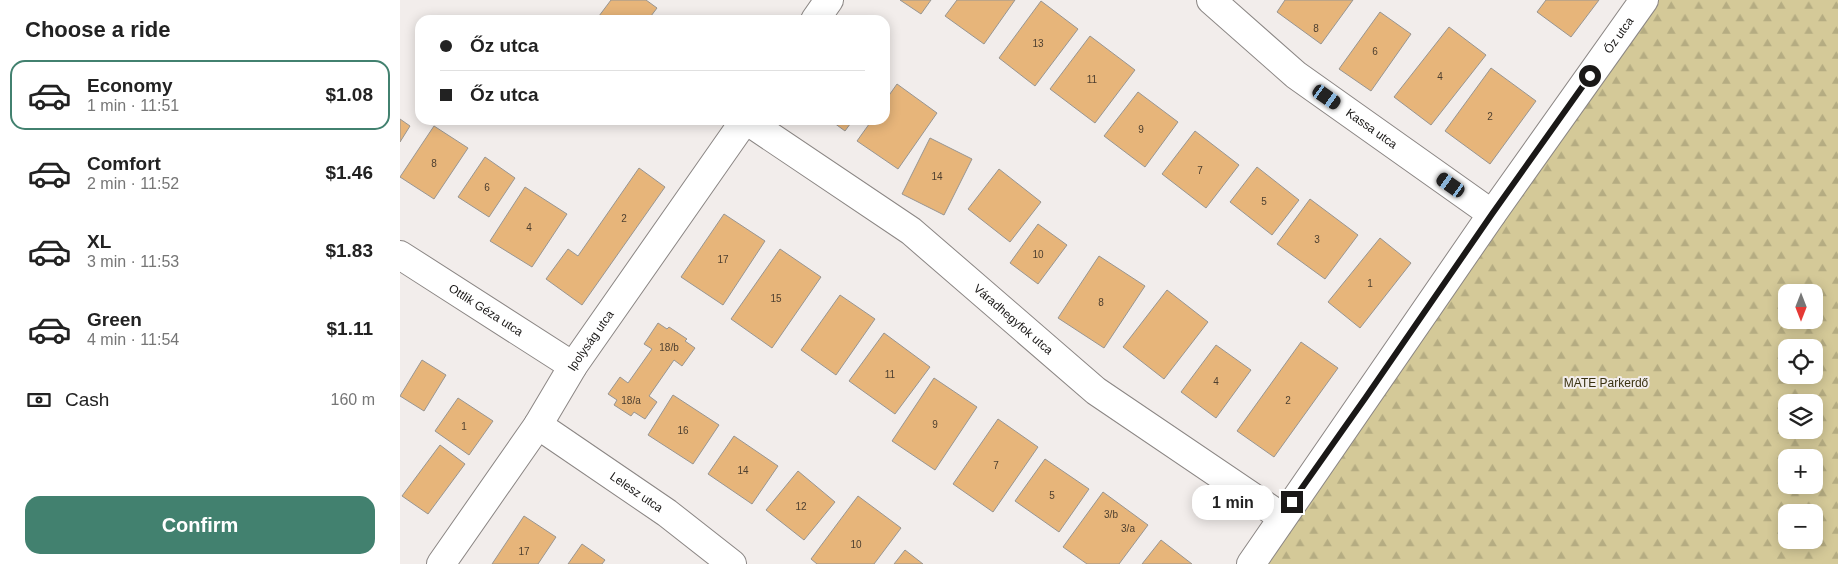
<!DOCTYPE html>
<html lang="en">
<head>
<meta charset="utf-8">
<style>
	:root { --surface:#fff; --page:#f6f6f6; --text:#222; --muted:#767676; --line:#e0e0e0; --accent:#42816f }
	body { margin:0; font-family:Arial,sans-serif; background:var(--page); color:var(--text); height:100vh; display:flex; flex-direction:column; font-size:19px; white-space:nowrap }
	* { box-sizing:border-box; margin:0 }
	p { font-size:16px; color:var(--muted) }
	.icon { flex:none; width:28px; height:28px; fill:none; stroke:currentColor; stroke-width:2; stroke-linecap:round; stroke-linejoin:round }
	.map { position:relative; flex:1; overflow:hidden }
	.drawer { display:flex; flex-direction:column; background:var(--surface); width:400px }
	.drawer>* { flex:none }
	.top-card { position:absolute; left:15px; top:15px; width:475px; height:110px; border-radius:15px; box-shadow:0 2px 12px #0003; display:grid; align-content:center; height:110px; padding:0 25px; background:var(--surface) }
	.needle { width:32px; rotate:180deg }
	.controls { position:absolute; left:1378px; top:284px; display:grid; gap:10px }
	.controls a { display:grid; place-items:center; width:45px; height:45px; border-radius:10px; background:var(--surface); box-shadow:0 2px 12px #0003; font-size:25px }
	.end { position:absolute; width:22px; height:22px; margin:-11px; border:6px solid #1a1817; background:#fff; box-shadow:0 0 0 2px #fff }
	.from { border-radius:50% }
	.bubble { position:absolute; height:35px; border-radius:15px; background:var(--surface); box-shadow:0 2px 12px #0003; font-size:16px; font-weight:600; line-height:35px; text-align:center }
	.car { position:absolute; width:15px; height:30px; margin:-15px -8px; border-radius:6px; box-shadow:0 0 4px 1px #0007; background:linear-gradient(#222 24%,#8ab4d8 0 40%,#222 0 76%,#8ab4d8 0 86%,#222 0) }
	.top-card b { display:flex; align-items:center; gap:18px; height:48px; font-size:19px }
	.top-card b+b { border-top:1px solid var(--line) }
	.top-card i { width:12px; height:12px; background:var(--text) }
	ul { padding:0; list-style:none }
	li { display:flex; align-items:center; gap:15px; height:70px; margin:0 10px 8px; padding:0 15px; border:2px solid transparent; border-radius:15px }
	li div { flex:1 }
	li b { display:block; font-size:19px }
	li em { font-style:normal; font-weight:600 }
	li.selected { border-color:var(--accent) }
	li>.icon { width:45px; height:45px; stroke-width:1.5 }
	h2 { padding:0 25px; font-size:22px; line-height:60px }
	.pay { display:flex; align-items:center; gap:12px; height:55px; padding:0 25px; font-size:19px }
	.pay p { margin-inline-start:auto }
	.action { display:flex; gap:10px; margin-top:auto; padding:10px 25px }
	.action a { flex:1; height:58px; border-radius:15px; background:var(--accent); color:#fff; font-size:20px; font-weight:600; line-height:58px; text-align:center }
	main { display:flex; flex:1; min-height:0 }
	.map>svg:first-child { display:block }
	.forest { fill:url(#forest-firs); fill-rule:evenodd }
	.building { fill:#e7b57a; stroke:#989591 }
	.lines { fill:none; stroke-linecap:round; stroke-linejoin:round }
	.minor-casing { stroke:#8b8684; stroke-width:30 }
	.minor { stroke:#fff; stroke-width:28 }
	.route { stroke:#1a1817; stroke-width:6 }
	.labels { text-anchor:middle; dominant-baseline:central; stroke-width:4; stroke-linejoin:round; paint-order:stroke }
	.number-label { font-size:10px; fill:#4d3f30 }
	.street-label { font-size:12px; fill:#1a1817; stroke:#f2edeb }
	.park-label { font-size:12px; fill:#393110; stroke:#f2edeb }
</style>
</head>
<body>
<main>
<section class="drawer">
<h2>Choose a ride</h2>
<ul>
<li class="selected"><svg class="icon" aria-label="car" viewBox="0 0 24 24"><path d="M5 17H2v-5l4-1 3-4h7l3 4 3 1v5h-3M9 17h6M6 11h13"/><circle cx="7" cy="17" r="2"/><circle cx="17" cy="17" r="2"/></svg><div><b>Economy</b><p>1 min · 11:51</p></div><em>$1.08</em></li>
<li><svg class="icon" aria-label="car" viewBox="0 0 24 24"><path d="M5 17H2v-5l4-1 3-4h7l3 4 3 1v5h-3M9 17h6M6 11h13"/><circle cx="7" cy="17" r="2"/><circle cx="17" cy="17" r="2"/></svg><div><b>Comfort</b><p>2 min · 11:52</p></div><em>$1.46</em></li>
<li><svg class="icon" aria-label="car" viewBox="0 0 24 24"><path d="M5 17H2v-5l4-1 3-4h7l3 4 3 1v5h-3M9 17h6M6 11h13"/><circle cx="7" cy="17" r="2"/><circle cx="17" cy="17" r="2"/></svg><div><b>XL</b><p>3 min · 11:53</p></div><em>$1.83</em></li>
<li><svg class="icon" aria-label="car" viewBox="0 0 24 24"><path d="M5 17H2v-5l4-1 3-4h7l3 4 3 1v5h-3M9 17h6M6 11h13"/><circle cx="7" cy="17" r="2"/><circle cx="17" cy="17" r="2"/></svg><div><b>Green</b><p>4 min · 11:54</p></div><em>$1.11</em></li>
</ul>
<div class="pay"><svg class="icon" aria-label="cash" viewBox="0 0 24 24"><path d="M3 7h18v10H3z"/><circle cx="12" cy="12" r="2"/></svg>Cash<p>160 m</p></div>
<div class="action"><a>Confirm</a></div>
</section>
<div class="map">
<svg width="1438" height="564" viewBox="0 0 1438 564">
	<defs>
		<pattern id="forest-firs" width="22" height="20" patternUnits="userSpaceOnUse" patternTransform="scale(1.25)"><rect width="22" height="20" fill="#d4c998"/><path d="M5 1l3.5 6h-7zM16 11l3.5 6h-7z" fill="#b5ac82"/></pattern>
	</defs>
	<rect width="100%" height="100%" fill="#f2edeb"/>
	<!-- forest -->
	<path class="forest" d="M 1253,0 L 1438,0 L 1438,564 L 864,564 ZM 1386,292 L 1414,292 L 1414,320 L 1386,320 ZM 1386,348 L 1414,348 L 1414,375 L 1386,375 ZM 1386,402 L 1414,402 L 1414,430 L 1386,430 ZM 1386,458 L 1414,458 L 1414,485 L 1386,485 ZM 1386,512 L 1414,512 L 1414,540 L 1386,540 Z"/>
	<!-- building -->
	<path class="building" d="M 211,0 L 246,0 L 257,8 L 248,20 L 196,20 Z
		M 500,0 L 531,0 L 521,14 Z
		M 557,0 L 615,0 L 584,44 L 545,16 Z
		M 885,0 L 953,0 L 921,44 L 877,12 Z
		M 1146,0 L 1199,0 L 1171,37 L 1137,12 Z
		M 641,1 L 678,29 L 635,86 L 599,58 Z
		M 980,12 L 1011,34 L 971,91 L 939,69 Z
		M 1049,27 L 1086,55 L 1031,125 L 994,97 Z
		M 690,36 L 735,70 L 695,123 L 650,89 Z
		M 1091,68 L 1136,101 L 1090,164 L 1045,131 Z
		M 497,84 L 537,113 L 498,169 L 457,141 L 472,120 L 485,120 L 485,101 Z
		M 738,92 L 778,122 L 745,167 L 704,136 Z
		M 0,119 L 10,126 L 0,142 Z
		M 430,120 L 453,120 L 445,131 Z
		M 34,126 L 68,148 L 34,199 L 0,177 Z
		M 795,131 L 839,165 L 806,208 L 762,174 Z
		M 530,138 L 572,159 L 544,215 L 502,194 Z
		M 85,157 L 115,178 L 89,217 L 58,197 Z
		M 857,167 L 899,200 L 872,235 L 830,202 Z
		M 239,168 L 265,187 L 182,305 L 146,279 L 168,249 L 178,256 Z
		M 599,169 L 641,202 L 610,242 L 568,209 Z
		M 125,187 L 167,214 L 132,267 L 90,241 Z
		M 910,199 L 958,235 L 925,279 L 877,244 Z
		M 324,214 L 365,241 L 323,305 L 281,277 Z
		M 638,224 L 667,245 L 638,284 L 610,263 Z
		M 980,238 L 1011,263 L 960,328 L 928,302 Z
		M 380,249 L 421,277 L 372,348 L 331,319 Z
		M 699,256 L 745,286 L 704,348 L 658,318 Z
		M 767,290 L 808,322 L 764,379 L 723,347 Z
		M 440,295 L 475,319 L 436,375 L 401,350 Z
		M 258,323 L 267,329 L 269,327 L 287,339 L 285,341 L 295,348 L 282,366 L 274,360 L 249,396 L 257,402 L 245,419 L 234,412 L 231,416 L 214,405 L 217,400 L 208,394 L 220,377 L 228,383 L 252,349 L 244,344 Z
		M 484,333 L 530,367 L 495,414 L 449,381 Z
		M 901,342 L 938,368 L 874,457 L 837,431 Z
		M 816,345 L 851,370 L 816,418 L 781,392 Z
		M 22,360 L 46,375 L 24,411 L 0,396 Z
		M 534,378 L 577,407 L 535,470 L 492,441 Z
		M 273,395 L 319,425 L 293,464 L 248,435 Z
		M 58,398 L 93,421 L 69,455 L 35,431 Z
		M 598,419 L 638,447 L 593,512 L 553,484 Z
		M 334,436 L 378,466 L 352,504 L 308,474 Z
		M 40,445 L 65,464 L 28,514 L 2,496 Z
		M 645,459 L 689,489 L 659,532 L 615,501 Z
		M 398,471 L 435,502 L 404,540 L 366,510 Z
		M 703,492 L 748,525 L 719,564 L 687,564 L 663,547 Z
		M 458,496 L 501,528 L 474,564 L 417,564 L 411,559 Z
		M 124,516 L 156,537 L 138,564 L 92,564 Z
		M 761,540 L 792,564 L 742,564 Z
		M 182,544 L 205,560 L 202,564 L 168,564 Z
		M 505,550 L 523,564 L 494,564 Z"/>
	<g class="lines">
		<defs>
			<g id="minor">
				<path id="s1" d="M 811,0 L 896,75 L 1092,214"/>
				<path d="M 415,20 L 429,0"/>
				<path id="s2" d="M 346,120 L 511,231 L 696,391 L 882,517"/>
				<path id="s3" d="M 0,255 L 173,366"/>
				<path id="s4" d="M 138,425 L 267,513 L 332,564"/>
				<path id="s5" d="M 41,564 L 138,425 L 173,366 L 345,120"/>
				<path id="s6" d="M 851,564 L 1092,214 L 1244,0"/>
			</g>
		</defs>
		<!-- minor casing -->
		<use href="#minor" class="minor-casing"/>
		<!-- minor -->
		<use href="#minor" class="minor"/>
	</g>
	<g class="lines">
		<!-- route -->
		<path class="route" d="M 892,502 L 966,397 L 1092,214 L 1190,76"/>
	</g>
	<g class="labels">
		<!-- number labels -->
		<g class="number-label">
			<text x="916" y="28">8</text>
			<text x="638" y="43">13</text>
			<text x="975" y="51">6</text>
			<text x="1040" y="76">4</text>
			<text x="692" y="79">11</text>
			<text x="1090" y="116">2</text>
			<text x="741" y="129">9</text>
			<text x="34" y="163">8</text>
			<text x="800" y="170">7</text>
			<text x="537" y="176">14</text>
			<text x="87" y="187">6</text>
			<text x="864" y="201">5</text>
			<text x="224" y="218">2</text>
			<text x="129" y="227">4</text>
			<text x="917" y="239">3</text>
			<text x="638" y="254">10</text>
			<text x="323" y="259">17</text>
			<text x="970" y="283">1</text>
			<text x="376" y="298">15</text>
			<text x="701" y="302">8</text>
			<text x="269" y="347">18/b</text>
			<text x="490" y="374">11</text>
			<text x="816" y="381">4</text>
			<text x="231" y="400">18/a</text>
			<text x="888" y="400">2</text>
			<text x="535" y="424">9</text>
			<text x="64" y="426">1</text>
			<text x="283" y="430">16</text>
			<text x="596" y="465">7</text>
			<text x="343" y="470">14</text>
			<text x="652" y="495">5</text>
			<text x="401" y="506">12</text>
			<text x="711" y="514">3/b</text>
			<text x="728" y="528">3/a</text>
			<text x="456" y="544">10</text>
			<text x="124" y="551">17</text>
		</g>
		<!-- street labels -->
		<g class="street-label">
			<text stroke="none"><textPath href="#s6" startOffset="644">Őz utca</textPath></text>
			<text stroke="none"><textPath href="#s1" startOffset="206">Kassa utca</textPath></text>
			<text stroke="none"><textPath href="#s3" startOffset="102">Ottlik Géza utca</textPath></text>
			<text stroke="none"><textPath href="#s2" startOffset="334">Váradhegyfok utca</textPath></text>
			<text stroke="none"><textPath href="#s5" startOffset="269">Ipolyság utca</textPath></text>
			<text stroke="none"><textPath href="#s4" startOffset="119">Lelesz utca</textPath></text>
		</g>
		<!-- park labels -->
		<g class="park-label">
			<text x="1206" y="383">MATE Parkerdő</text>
		</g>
	</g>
</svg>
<div class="controls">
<a><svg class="needle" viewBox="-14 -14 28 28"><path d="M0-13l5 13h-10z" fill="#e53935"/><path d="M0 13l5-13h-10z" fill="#767676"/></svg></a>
<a><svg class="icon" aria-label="locate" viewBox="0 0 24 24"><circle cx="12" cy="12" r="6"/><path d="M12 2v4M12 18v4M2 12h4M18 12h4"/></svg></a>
<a><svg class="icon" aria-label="layers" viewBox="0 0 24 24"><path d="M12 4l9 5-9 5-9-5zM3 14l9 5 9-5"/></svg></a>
<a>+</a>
<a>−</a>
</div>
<i class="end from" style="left:1190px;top:76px"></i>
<i class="end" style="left:892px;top:502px"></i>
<div class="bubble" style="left:792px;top:485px;width:82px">1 min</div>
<i class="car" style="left:927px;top:97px;rotate:125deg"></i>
<i class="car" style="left:1051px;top:185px;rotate:305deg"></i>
<div class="top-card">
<b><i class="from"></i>Őz utca</b>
<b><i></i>Őz utca</b>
</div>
</div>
</main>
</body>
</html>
